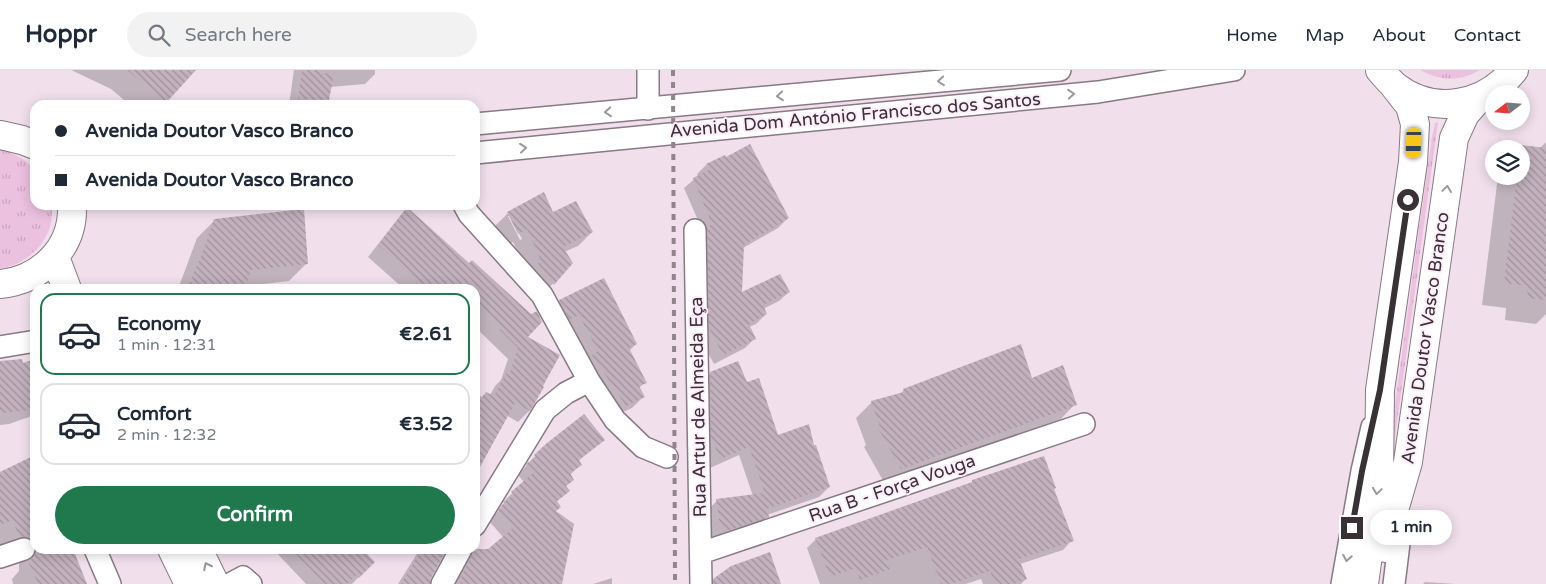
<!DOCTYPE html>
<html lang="en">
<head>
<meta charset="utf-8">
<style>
	:root { --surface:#fff; --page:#f2f2f3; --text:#1f2937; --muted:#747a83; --line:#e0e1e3; --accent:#20794d }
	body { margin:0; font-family:"Varela Round",sans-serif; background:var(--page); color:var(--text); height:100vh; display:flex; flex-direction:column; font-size:19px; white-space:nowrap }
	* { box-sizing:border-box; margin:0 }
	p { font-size:16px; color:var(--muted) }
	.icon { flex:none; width:28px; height:28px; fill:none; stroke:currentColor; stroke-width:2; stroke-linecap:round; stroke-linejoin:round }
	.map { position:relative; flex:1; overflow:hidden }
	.details { position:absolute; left:30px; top:214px; width:450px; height:270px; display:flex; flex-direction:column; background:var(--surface); border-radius:15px; box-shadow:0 2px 12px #0003 }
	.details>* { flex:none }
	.hud { position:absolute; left:30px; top:30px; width:450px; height:110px; border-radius:15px; box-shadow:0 2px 12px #0003; display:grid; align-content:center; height:110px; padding:0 25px; background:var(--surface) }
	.needle { width:32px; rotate:253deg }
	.fabs { position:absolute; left:1485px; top:15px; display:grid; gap:10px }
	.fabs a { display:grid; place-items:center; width:45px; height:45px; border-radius:50%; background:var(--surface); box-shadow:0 2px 12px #0003; font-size:25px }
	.end { position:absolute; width:22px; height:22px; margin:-11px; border:6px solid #383136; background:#fff; box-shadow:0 0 0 2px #fff }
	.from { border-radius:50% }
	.bubble { position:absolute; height:35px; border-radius:18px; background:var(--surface); box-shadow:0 2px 12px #0003; font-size:16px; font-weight:700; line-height:35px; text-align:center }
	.car { position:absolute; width:15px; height:30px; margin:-15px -8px; border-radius:6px; box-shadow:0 0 4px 1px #0007; background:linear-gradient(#f5c518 24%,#345 0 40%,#f5c518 0 76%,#345 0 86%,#f5c518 0) }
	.hud b { display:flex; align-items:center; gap:18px; height:48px; font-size:19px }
	.hud b+b { border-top:1px solid var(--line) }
	.hud i { width:12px; height:12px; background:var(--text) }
	ul { padding:9px 0 0; list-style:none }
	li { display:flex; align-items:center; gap:15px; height:82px; margin:0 10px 8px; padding:0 15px; border:2px solid var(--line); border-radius:15px }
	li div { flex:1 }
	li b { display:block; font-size:19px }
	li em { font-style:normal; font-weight:700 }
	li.current { border-color:var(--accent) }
	li>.icon { width:45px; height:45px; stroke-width:1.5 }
	.button { display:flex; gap:10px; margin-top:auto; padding:10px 25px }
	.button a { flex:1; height:58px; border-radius:30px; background:var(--accent); color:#fff; font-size:20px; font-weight:700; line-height:58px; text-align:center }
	header { display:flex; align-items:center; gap:30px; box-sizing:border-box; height:70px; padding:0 25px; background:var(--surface); border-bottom:1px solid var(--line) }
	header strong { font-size:24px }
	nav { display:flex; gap:28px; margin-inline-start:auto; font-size:18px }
	.search { width:350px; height:45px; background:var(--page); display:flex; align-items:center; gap:12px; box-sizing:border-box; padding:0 18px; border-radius:28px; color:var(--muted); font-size:19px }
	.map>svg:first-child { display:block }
	.grass { fill:url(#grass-tufts) }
	.shadow { fill:#0003; fill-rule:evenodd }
	.building { fill:url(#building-back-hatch) }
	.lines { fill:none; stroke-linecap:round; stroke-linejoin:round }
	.street-casing { stroke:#887984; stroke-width:24 }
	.secondary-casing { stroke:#887984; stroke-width:30 }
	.street { stroke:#fff; stroke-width:21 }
	.secondary { stroke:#fff; stroke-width:28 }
	.rail { stroke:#90848d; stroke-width:4; stroke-dasharray:6 6; stroke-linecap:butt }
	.oneway { stroke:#9c989a }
	.route { stroke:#383136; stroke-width:6 }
	.labels { text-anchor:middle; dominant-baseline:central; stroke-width:4; stroke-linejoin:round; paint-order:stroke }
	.street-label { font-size:18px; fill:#383136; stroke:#ffedf9 }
</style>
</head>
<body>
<header>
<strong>Hoppr</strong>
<div class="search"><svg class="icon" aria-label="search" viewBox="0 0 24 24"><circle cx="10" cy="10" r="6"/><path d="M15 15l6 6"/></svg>Search here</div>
<nav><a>Home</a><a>Map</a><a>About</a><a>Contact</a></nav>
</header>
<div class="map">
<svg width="1546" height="514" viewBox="0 0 1546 514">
	<defs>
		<pattern id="grass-tufts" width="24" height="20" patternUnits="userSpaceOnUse" patternTransform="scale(1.25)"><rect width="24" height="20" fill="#ecc0df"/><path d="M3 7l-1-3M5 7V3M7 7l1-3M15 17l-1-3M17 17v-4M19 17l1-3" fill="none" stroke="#cba5c0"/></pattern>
		<pattern id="building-back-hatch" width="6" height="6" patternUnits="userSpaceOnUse" patternTransform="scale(1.25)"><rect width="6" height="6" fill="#c3b2be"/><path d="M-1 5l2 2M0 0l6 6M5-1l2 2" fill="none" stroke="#9f919b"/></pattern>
	</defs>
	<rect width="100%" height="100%" fill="#f1e0ec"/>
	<!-- grass -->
	<path class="grass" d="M 1420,0 L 1480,0 C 1460,12 1440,11 1420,0 Z
		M 1438,52 L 1375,514 L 1370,514 L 1432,67 L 1435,53 Z
		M 0,81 C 14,82 25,90 35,99 L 35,135 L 52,135 L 52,138 C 52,144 52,151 50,157 C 43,179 22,196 0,198 Z"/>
	<!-- shadow -->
	<path class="shadow" d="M 71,0 L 195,0 L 162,35 L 130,35 L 111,19 Z
		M 294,0 L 375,0 L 375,4 L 365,14 L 330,17 L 328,29 L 322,35 L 289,35 Z
		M 1546,72 L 1546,244 L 1536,254 L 1505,250 L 1506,238 L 1482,235 L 1498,106 L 1521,106 L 1521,79 L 1519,79 L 1521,76 L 1539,79 Z
		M 706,95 L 788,148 L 778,158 L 743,178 L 740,224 L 789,222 L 779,231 L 763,239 L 766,244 L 756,254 L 749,257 L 754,269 L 745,278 L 714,294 L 700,268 L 703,162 L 684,118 L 698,106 L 697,104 Z
		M 407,139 L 526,267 L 541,316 L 543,318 L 529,341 L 518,352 L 506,345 L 475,402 L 475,324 L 482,328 L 490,325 L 495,316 L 501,310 L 508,289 L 475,257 L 475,219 L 404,219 L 368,187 L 397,150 Z
		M 508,143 L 553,144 L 592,162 L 578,176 L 564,182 L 571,193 L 540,228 L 513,172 L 504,177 L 494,157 ZM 508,146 L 510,146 L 522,169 L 520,170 Z
		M 215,150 L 307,193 L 289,211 L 245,216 L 243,219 L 178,219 L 197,168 Z
		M 560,231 L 636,274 L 629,281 L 645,312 L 639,318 L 644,326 L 632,338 L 614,346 L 548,243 Z
		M 0,292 L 23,295 L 35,301 L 35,341 L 29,347 L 9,354 L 0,355 Z
		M 711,303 L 747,314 L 777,367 L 814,377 L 829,417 L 819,427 L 767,445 L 767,447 L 758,456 L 716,470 L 711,465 L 707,440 L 717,431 L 753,426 L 739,385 L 710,398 L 702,377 L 701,313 Z
		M 904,320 L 1075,334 L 1060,350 L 885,414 L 864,377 L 866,375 L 856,348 L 872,332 L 900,324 Z
		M 603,370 L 578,391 L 580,395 L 570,405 L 573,409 L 565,417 L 568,421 L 556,432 L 555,442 L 561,514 L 453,514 L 464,489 L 473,480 L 479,488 L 503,467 L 489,451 L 505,434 L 503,432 L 524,412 L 518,405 L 535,386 L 548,374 Z
		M 35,391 L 35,479 L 71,479 L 86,514 L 13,514 L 12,509 L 19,501 L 19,492 L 15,487 L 0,479 L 0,403 Z
		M 1055,418 L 1053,420 L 1072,470 L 1063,480 L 1020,494 L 1026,509 L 1021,514 L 983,514 L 981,509 L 966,514 L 820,514 L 807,478 L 816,469 Z
		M 273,479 L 360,479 L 373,492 L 352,514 L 306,514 Z
		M 420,479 L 445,479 L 430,508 L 428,514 L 398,514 Z
		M 612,508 L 612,514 L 593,514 Z
		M 1425,512 L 1456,514 L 1423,514 Z"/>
	<!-- building -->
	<path class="building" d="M 127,0 L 196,0 L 166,33 Z
		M 302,0 L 320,0 L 320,3 L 334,4 L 329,30 L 298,29 Z
		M 750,74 L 789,148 L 744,175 L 742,222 L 780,204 L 790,222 L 763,235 L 767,244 L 749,254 L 756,269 L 723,285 L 709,258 L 707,157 L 712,154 L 693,108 L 709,100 L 706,94 L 725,85 L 726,87 Z
		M 1521,75 L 1546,78 L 1546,230 L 1527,228 L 1528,216 L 1504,213 L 1517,106 L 1521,106 Z
		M 544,122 L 553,142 L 576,131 L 593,162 L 563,177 L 573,193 L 554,215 L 538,193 L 541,191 L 527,159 L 518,164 L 507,142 Z
		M 407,137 L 469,193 L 472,190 L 531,244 L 537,241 L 542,252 L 528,267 L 560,285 L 543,316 L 544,317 L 530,341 L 515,333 L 475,406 L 475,323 L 482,327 L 486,322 L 494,326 L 506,303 L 509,305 L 518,278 L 499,259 L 503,258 L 475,233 L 475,219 L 427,219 L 378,175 Z
		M 304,139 L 308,194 L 251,200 L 245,219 L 187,219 L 202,184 L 214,149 Z
		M 604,208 L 637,274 L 629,278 L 647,313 L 639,316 L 645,327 L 626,336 L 592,285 L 598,281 L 579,245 L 570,250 L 559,230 Z
		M 1021,274 L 1032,308 L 1063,295 L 1077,335 L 901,399 L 879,360 L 881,360 L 871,331 L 904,322 L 903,319 Z
		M 22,289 L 23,293 L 35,289 L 35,337 L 24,341 L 0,343 L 0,291 Z
		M 738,291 L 747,312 L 759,308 L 778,365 L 809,354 L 814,375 L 816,375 L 830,417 L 767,439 L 769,447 L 726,461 L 720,455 L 716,429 L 765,423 L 749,377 L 720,389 L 711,367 L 710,302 Z
		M 584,344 L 605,370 L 579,390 L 582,395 L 570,403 L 574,410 L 566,416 L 570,421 L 557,431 L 561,437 L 556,441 L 574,454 L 562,514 L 461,514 L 459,510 L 472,485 L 473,479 L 488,479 L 513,458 L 498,441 L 502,435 L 514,424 L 511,422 L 533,403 L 526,394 L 536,387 L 534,385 L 547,373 Z
		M 35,385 L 35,474 L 32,469 L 27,467 L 19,467 L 13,450 L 0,455 L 0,402 Z
		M 1044,386 L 1056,418 L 1054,419 L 1074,471 L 1019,489 L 1027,509 L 1014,514 L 995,514 L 990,501 L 951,514 L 941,514 L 927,477 L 887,490 L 890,499 L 860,510 L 856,498 L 830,507 L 815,468 L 972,412 L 972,410 Z
		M 36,479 L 73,479 L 87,514 L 38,514 L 28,491 L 34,487 Z
		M 291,479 L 362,479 L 375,492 L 359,508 L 356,505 L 347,514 L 325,514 Z
		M 422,479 L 447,479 L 431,508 L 430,514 L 401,514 Z
		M 770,482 L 781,514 L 713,514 L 713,509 L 731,496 Z"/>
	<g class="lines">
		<defs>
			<path id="street" d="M 648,39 L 648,0
				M 475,54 L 1060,0
				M 475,83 L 1098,22 L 1234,0
				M 464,135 L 469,144 L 542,225 L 589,311 L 615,350 L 643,377 L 667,387
				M 695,160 L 701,514
				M 0,277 L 30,272
				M 475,455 L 545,340 L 566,323 L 589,311
				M 95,479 L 110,514
				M 701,483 L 1084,354
				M 0,487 L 24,479
				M 230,514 L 243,507 L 251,514
				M 442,514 L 461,479
				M 1342,514 L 1362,401 L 1372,357
				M 1394,514 L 1401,457"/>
			<path id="secondary" d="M 1380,0 C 1385,6 1390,12 1396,17 C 1434,46 1485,36 1514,0
				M 0,65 L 22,70 L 35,75
				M 55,187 L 67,219
				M 0,214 C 41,210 74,178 72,135
				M 1386,478 L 1390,454 L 1408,392 L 1454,68 L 1465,44 L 1479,28
				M 172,479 L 189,514
				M 198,479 L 215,514
				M 1364,514 L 1379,406 L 1380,320 L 1413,92 L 1415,54 L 1410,36 L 1395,17"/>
		</defs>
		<!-- street casing -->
		<use href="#street" class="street-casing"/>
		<!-- secondary casing -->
		<use href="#secondary" class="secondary-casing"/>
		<!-- street -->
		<use href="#street" class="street"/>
		<!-- secondary -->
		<use href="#secondary" class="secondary"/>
		<!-- rail -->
		<path class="rail" d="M 673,0 L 675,514"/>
	</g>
	<!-- one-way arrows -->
	<defs><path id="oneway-chevron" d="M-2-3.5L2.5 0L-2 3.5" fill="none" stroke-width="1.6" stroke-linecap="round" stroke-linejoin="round" transform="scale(1.25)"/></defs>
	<g class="oneway">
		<use href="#oneway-chevron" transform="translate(941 11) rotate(175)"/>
		<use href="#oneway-chevron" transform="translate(1071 24) rotate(-5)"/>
		<use href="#oneway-chevron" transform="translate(780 26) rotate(175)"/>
		<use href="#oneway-chevron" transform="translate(608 42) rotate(175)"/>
		<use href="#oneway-chevron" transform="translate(523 78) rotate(-6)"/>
		<use href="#oneway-chevron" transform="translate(1447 119) rotate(-82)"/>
		<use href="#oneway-chevron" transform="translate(1377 421) rotate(98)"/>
		<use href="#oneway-chevron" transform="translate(1347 488) rotate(100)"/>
		<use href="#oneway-chevron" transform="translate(207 496) rotate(-117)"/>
	</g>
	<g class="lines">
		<!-- route -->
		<path class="route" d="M 1352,458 L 1362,401 L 1380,320 L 1408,130"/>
	</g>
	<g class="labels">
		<!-- street labels -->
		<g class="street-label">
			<text transform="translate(855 45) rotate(-5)">Avenida Dom António Francisco dos Santos</text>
			<text transform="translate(1425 268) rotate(-82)">Avenida Doutor Vasco Branco</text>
			<text transform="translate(698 337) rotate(-91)">Rua Artur de Almeida Eça</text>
			<text transform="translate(892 418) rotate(-19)">Rua B - Força Vouga</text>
		</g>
	</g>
</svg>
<div class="fabs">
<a><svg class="needle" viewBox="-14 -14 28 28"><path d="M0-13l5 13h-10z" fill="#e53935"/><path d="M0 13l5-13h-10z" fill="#747a83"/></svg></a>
<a><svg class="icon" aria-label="layers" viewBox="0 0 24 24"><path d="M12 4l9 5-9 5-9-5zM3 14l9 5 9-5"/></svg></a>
</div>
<i class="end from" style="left:1408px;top:130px"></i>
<i class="end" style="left:1352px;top:458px"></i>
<div class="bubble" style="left:1370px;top:440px;width:82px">1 min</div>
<i class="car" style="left:1414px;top:73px;rotate:182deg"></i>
<div class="hud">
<b><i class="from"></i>Avenida Doutor Vasco Branco</b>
<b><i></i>Avenida Doutor Vasco Branco</b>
</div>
<section class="details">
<ul>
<li class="current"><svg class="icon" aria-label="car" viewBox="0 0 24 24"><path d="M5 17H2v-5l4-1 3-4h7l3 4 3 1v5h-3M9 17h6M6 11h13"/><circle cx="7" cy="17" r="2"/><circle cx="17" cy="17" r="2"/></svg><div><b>Economy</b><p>1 min · 12:31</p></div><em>€2.61</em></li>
<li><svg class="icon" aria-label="car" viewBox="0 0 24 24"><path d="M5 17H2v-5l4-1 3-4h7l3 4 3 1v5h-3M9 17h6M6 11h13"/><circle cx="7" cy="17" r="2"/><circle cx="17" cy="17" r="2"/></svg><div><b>Comfort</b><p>2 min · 12:32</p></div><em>€3.52</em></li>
</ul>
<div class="button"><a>Confirm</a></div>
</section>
</div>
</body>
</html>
